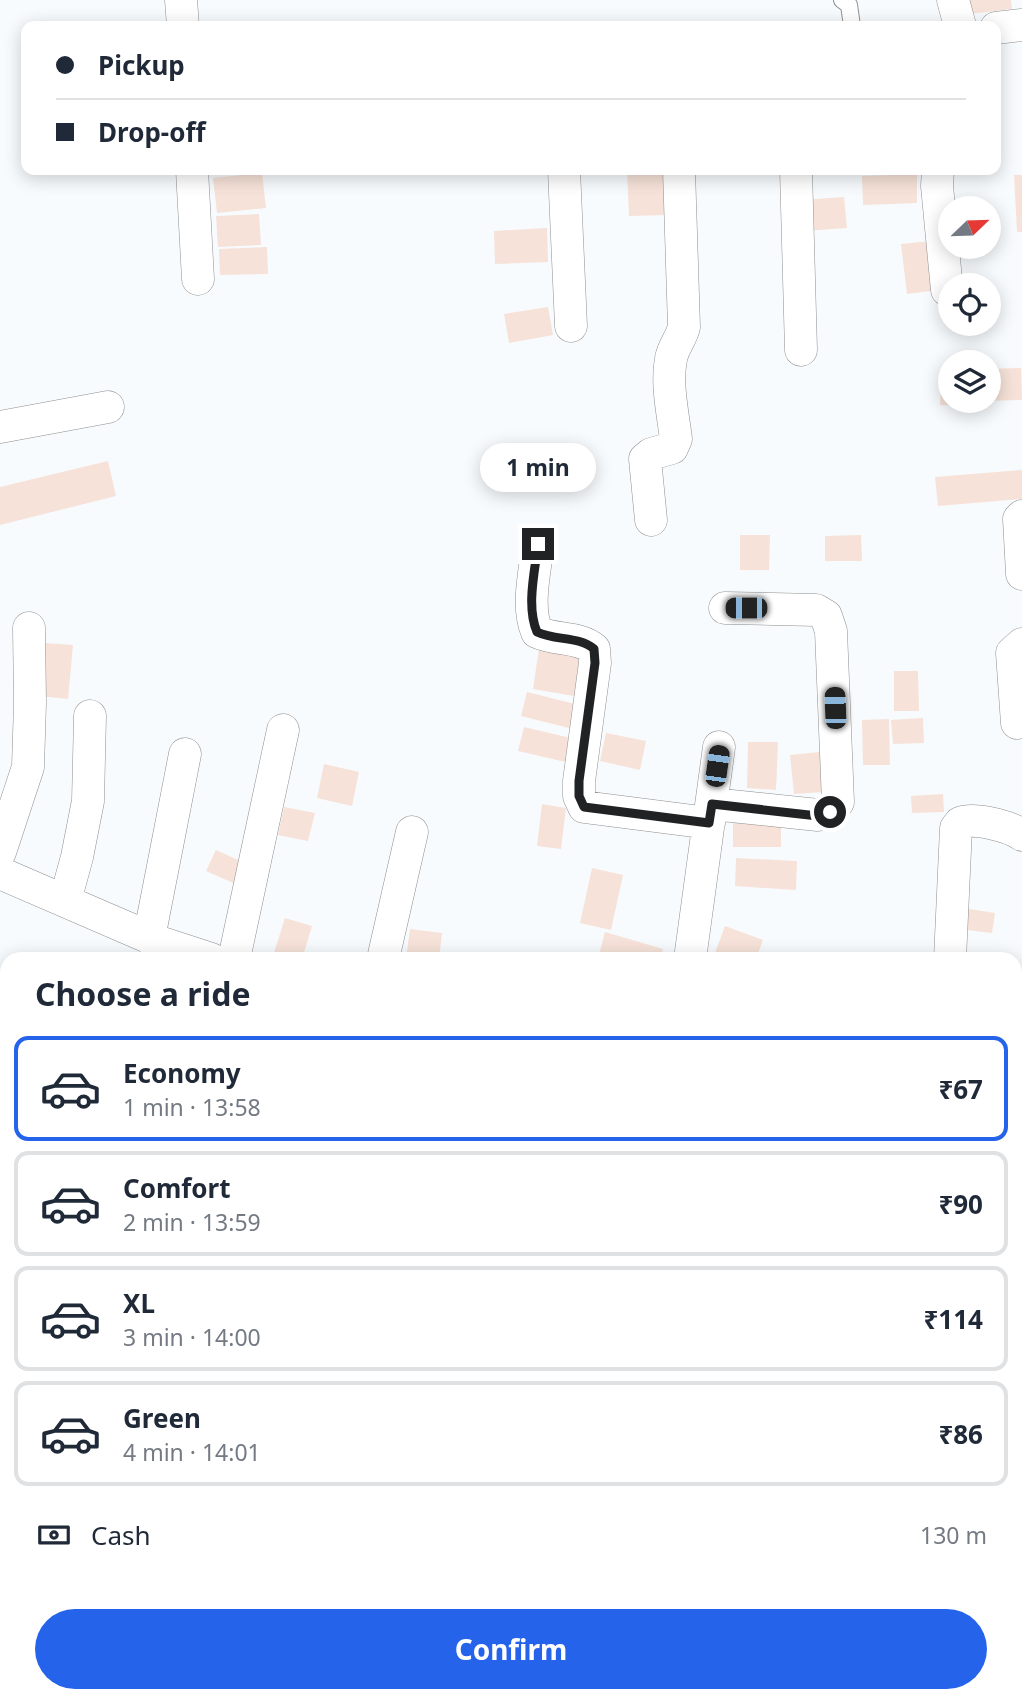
<!DOCTYPE html>
<html lang="en">
<head>
<meta charset="utf-8">
<style>
	:root { --surface:#fff; --page:#f2f2f3; --text:#1f2937; --muted:#747a83; --line:#e0e1e3; --accent:#2563eb }
	body { margin:0; font-family:"Noto Sans",sans-serif; background:var(--page); color:var(--text); height:100vh; display:flex; flex-direction:column; font-size:26px; white-space:nowrap }
	* { box-sizing:border-box; margin:0 }
	p { font-size:23px; color:var(--muted) }
	.icon { flex:none; width:38px; height:38px; fill:none; stroke:currentColor; stroke-width:2; stroke-linecap:round; stroke-linejoin:round }
	.map { position:relative; flex:1; overflow:hidden }
	.panel { position:absolute; left:0px; top:952px; width:1022px; height:751px; display:flex; flex-direction:column; background:var(--surface); border-radius:21px 21px 0 0; box-shadow:0 4px 18px #0003 }
	.panel>* { flex:none }
	.guide { position:absolute; left:21px; top:21px; width:980px; height:154px; border-radius:14px; box-shadow:0 4px 18px #0003; display:grid; align-content:center; height:154px; padding:0 35px; background:var(--surface) }
	.needle { width:46px; rotate:67deg }
	.buttons { position:absolute; left:938px; top:196px; display:grid; gap:14px }
	.buttons a { display:grid; place-items:center; width:63px; height:63px; border-radius:50%; background:var(--surface); box-shadow:0 4px 18px #0003; font-size:35px }
	.end { position:absolute; width:32px; height:32px; margin:-16px; border:9px solid #212223; background:#fff; box-shadow:0 0 0 4px #fff }
	.from { border-radius:50% }
	.bubble { position:absolute; height:49px; border-radius:24px; background:var(--surface); box-shadow:0 4px 18px #0003; font-size:23px; font-weight:700; line-height:49px; text-align:center }
	.car { position:absolute; width:21px; height:42px; margin:-21px -10px; border-radius:9px; box-shadow:0 0 5px 2px #0007; background:linear-gradient(#222 24%,#8ab4d8 0 40%,#222 0 76%,#8ab4d8 0 86%,#222 0) }
	.guide b { display:flex; align-items:center; gap:24px; height:66px; font-size:26px }
	.guide b+b { border-top:2px solid var(--line) }
	.guide i { width:18px; height:18px; background:var(--text) }
	ul { padding:0; list-style:none }
	li { display:flex; align-items:center; gap:21px; height:105px; margin:0 14px 10px; padding:0 21px; border:4px solid var(--line); border-radius:14px }
	li div { flex:1 }
	li b { display:block; font-size:26px }
	li em { font-style:normal; font-weight:700 }
	li.on { border-color:var(--accent) }
	li>.icon { width:63px; height:63px; stroke-width:1.5 }
	h2 { padding:0 35px; font-size:32px; line-height:84px }
	.pay { display:flex; align-items:center; gap:18px; height:77px; padding:0 35px; font-size:26px }
	.pay p { margin-inline-start:auto }
	.primary-button { display:flex; gap:14px; margin-top:auto; padding:14px 35px }
	.primary-button a { flex:1; height:80px; border-radius:42px; background:var(--accent); color:#fff; font-size:28px; font-weight:700; line-height:80px; text-align:center }
	.map>svg:first-child { display:block }
	.building { fill:#f6e2d8 }
	.lines { fill:none; stroke-linecap:round; stroke-linejoin:round }
	.service-casing { stroke:#8d8f91; stroke-width:18 }
	.minor-casing { stroke:#8d8f91; stroke-width:33 }
	.service { stroke:#fff; stroke-width:16 }
	.minor { stroke:#fff; stroke-width:32 }
	.route { stroke:#212223; stroke-width:9 }
</style>
</head>
<body>
<div class="map">
<svg width="1022" height="1702" viewBox="0 0 1022 1702">
	<rect width="100%" height="100%" fill="#f8fbfd"/>
	<!-- building -->
	<path class="building" d="M 968,0 L 1011,0 L 1012,9 L 970,14 Z
		M 627,170 L 665,170 L 667,215 L 629,216 Z
		M 262,173 L 266,208 L 217,213 L 213,178 Z
		M 917,174 L 917,203 L 863,205 L 862,176 Z
		M 1014,175 L 1022,175 L 1022,232 L 1017,232 Z
		M 844,197 L 847,228 L 803,231 L 801,200 Z
		M 259,214 L 261,245 L 218,247 L 216,216 Z
		M 547,228 L 548,262 L 495,264 L 494,231 Z
		M 932,241 L 938,290 L 907,294 L 901,244 Z
		M 267,247 L 268,274 L 220,275 L 219,249 Z
		M 548,307 L 553,335 L 509,343 L 504,314 Z
		M 1021,368 L 1022,400 L 989,401 L 989,369 Z
		M 942,369 L 950,369 L 950,401 L 976,401 L 976,407 L 940,405 Z
		M 108,461 L 116,496 L 0,525 L 0,487 Z
		M 1022,470 L 1022,499 L 938,506 L 935,477 Z
		M 740,535 L 770,535 L 769,570 L 740,570 Z
		M 861,535 L 862,561 L 825,561 L 825,536 Z
		M 540,642 L 581,650 L 574,696 L 533,689 Z
		M 45,643 L 73,645 L 68,699 L 39,696 Z
		M 894,671 L 918,671 L 919,711 L 894,711 Z
		M 527,692 L 583,706 L 577,730 L 521,716 Z
		M 923,718 L 924,743 L 893,744 L 891,720 Z
		M 889,719 L 890,765 L 863,765 L 862,720 Z
		M 524,727 L 579,740 L 574,764 L 518,751 Z
		M 606,733 L 646,741 L 640,770 L 600,761 Z
		M 748,742 L 778,742 L 776,790 L 747,788 Z
		M 820,752 L 823,792 L 794,794 L 790,755 Z
		M 324,764 L 359,772 L 352,806 L 317,798 Z
		M 943,794 L 944,812 L 912,813 L 911,796 Z
		M 542,804 L 566,808 L 561,849 L 537,846 Z
		M 284,807 L 315,813 L 308,841 L 278,835 Z
		M 733,820 L 781,820 L 781,847 L 733,847 Z
		M 216,850 L 249,865 L 240,886 L 206,871 Z
		M 736,858 L 797,861 L 796,890 L 735,886 Z
		M 592,868 L 623,875 L 611,930 L 580,923 Z
		M 963,908 L 995,913 L 992,933 L 959,929 Z
		M 285,918 L 312,926 L 302,959 L 272,959 Z
		M 725,926 L 763,940 L 756,959 L 732,959 L 715,953 Z
		M 410,929 L 442,933 L 439,959 L 406,959 Z
		M 605,932 L 663,949 L 660,959 L 598,959 Z
		M 1015,1309 L 1022,1310 L 1022,1343 L 1015,1342 Z
		M 1015,1575 L 1022,1575 L 1022,1597 L 1015,1596 Z
		M 1015,1636 L 1022,1636 L 1022,1682 L 1015,1682 Z
		M 523,1696 L 553,1696 L 552,1702 L 522,1702 Z
		M 558,1696 L 592,1697 L 592,1702 L 558,1702 Z
		M 662,1696 L 725,1696 L 725,1702 L 662,1702 Z
		M 826,1696 L 862,1696 L 862,1702 L 826,1702 Z
		M 869,1696 L 914,1696 L 914,1702 L 870,1702 Z"/>
	<g class="lines">
		<defs>
			<path id="service" d="M 842,0 L 849,5 L 852,26"/>
			<path id="minor" d="M 181,0 L 183,26
				M 953,0 L 960,26
				M 996,28 L 1022,25
				M 192,170 L 198,279
				M 564,170 L 571,326
				M 796,170 L 801,350
				M 938,170 L 937,186 L 947,290
				M 0,427 L 108,407
				M 1022,516 L 1019,519 L 1022,574
				M 651,520 L 645,459 L 651,454 L 672,448 L 676,439 C 673,414 666,384 671,359 C 673,347 681,339 684,327 L 679,170
				M 538,544 C 535,572 526,606 537,632 C 556,641 579,636 594,649 L 595,663 L 579,781 L 579,796 L 584,807 L 709,823
				M 1017,723 L 1012,653 L 1022,644
				M 712,804 L 818,815 L 830,812 L 838,802 L 831,631 L 826,616 L 816,610 L 725,608
				M 0,852 L 28,767 L 30,703 L 29,628
				M 0,873 L 162,943 L 211,959
				M 65,901 L 77,857 L 88,801 L 90,716
				M 149,938 L 185,754
				M 234,959 L 283,730
				M 383,959 L 412,832
				M 690,959 L 719,747
				M 950,959 L 956,828 L 960,823 C 974,817 1009,826 1022,835
				M 1015,1184 L 1022,1185
				M 1015,1439 L 1022,1439
				M 1015,1521 L 1022,1522
				M 0,1537 L 7,1538
				M 258,1696 L 283,1702
				M 926,1696 L 926,1702
				M 608,1702 L 610,1696
				M 743,1702 L 743,1696"/>
		</defs>
		<!-- service casing -->
		<use href="#service" class="service-casing"/>
		<!-- minor casing -->
		<use href="#minor" class="minor-casing"/>
		<!-- service -->
		<use href="#service" class="service"/>
		<!-- minor -->
		<use href="#minor" class="minor"/>
	</g>
	<g class="lines">
		<!-- route -->
		<path class="route" d="M 538,544 C 535,571 526,606 537,632 C 556,641 579,636 594,649 L 595,663 L 579,781 L 579,796 L 584,807 L 709,823 L 712,804 L 818,816 L 830,812"/>
	</g>
</svg>
<div class="buttons">
<a><svg class="needle" viewBox="-14 -14 28 28"><path d="M0-13l5 13h-10z" fill="#e53935"/><path d="M0 13l5-13h-10z" fill="#747a83"/></svg></a>
<a><svg class="icon" aria-label="locate" viewBox="0 0 24 24"><circle cx="12" cy="12" r="6"/><path d="M12 2v4M12 18v4M2 12h4M18 12h4"/></svg></a>
<a><svg class="icon" aria-label="layers" viewBox="0 0 24 24"><path d="M12 4l9 5-9 5-9-5zM3 14l9 5 9-5"/></svg></a>
</div>
<i class="end from" style="left:830px;top:812px"></i>
<i class="end" style="left:538px;top:544px"></i>
<div class="bubble" style="left:480px;top:443px;width:116px">1 min</div>
<i class="car" style="left:746px;top:608px;rotate:270deg"></i>
<i class="car" style="left:835px;top:708px;rotate:358deg"></i>
<i class="car" style="left:717px;top:766px;rotate:8deg"></i>
<div class="guide">
<b><i class="from"></i>Pickup</b>
<b><i></i>Drop-off</b>
</div>
<section class="panel">
<h2>Choose a ride</h2>
<ul>
<li class="on"><svg class="icon" aria-label="car" viewBox="0 0 24 24"><path d="M5 17H2v-5l4-1 3-4h7l3 4 3 1v5h-3M9 17h6M6 11h13"/><circle cx="7" cy="17" r="2"/><circle cx="17" cy="17" r="2"/></svg><div><b>Economy</b><p>1 min · 13:58</p></div><em>₹67</em></li>
<li><svg class="icon" aria-label="car" viewBox="0 0 24 24"><path d="M5 17H2v-5l4-1 3-4h7l3 4 3 1v5h-3M9 17h6M6 11h13"/><circle cx="7" cy="17" r="2"/><circle cx="17" cy="17" r="2"/></svg><div><b>Comfort</b><p>2 min · 13:59</p></div><em>₹90</em></li>
<li><svg class="icon" aria-label="car" viewBox="0 0 24 24"><path d="M5 17H2v-5l4-1 3-4h7l3 4 3 1v5h-3M9 17h6M6 11h13"/><circle cx="7" cy="17" r="2"/><circle cx="17" cy="17" r="2"/></svg><div><b>XL</b><p>3 min · 14:00</p></div><em>₹114</em></li>
<li><svg class="icon" aria-label="car" viewBox="0 0 24 24"><path d="M5 17H2v-5l4-1 3-4h7l3 4 3 1v5h-3M9 17h6M6 11h13"/><circle cx="7" cy="17" r="2"/><circle cx="17" cy="17" r="2"/></svg><div><b>Green</b><p>4 min · 14:01</p></div><em>₹86</em></li>
</ul>
<div class="pay"><svg class="icon" aria-label="cash" viewBox="0 0 24 24"><path d="M3 7h18v10H3z"/><circle cx="12" cy="12" r="2"/></svg>Cash<p>130 m</p></div>
<div class="primary-button"><a>Confirm</a></div>
</section>
</div>
</body>
</html>
